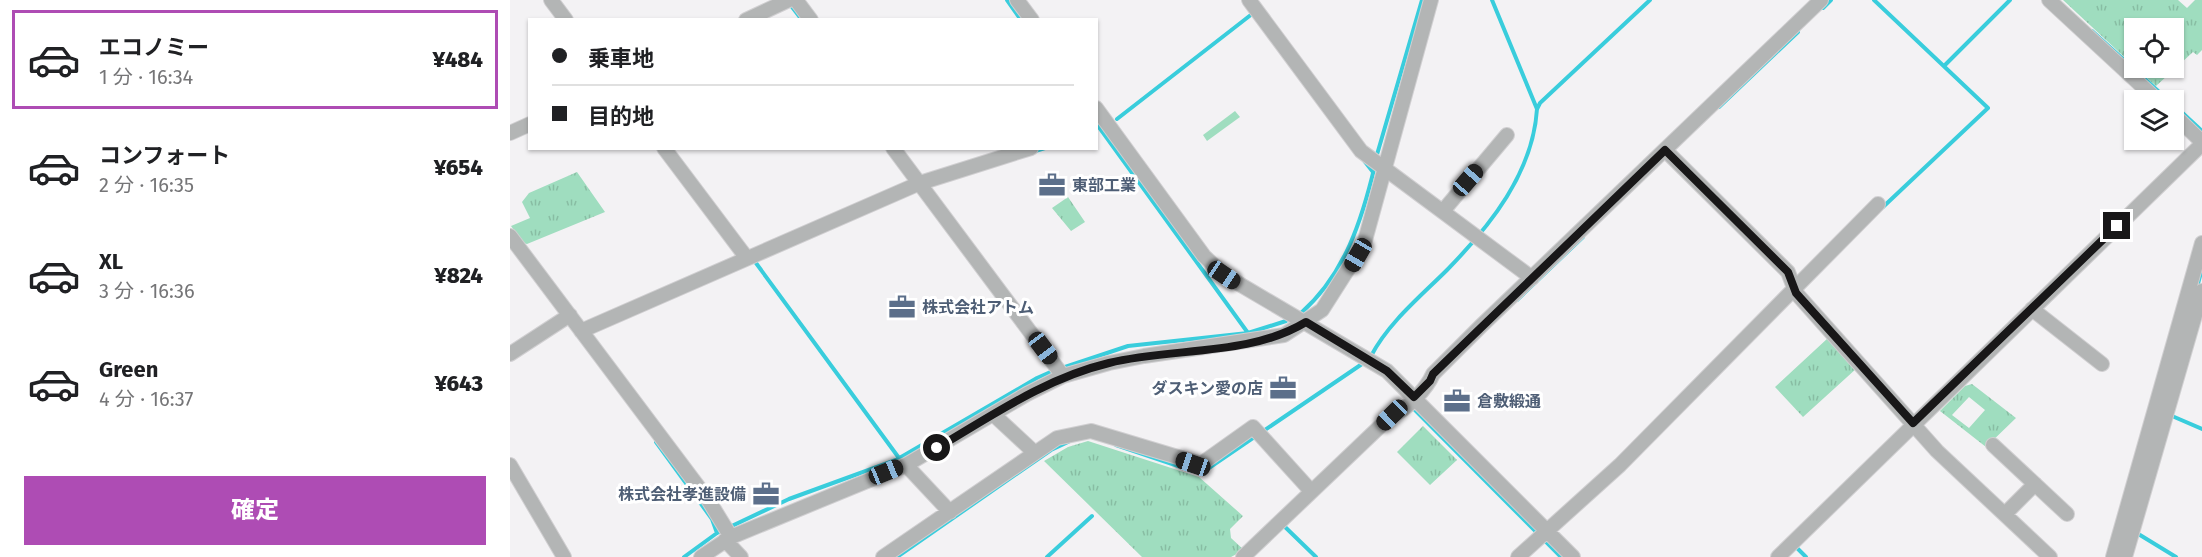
<!DOCTYPE html>
<html lang="ja">
<head>
<meta charset="utf-8">
<style>
	:root { --surface:#fff; --page:#f6f6f6; --text:#202124; --muted:#757577; --line:#e0e0e0; --accent:#ae4cb4 }
	body { margin:0; font-family:"Fira Sans","Noto Sans JP",sans-serif; background:var(--page); color:var(--text); height:100vh; display:flex; flex-direction:column; font-size:22px; white-space:nowrap }
	* { box-sizing:border-box; margin:0 }
	p { font-size:20px; color:var(--muted) }
	.icon { flex:none; width:33px; height:33px; fill:none; stroke:currentColor; stroke-width:2; stroke-linecap:round; stroke-linejoin:round }
	.map { position:relative; flex:1; overflow:hidden }
	.side { display:flex; flex-direction:column; background:var(--surface); width:510px }
	.side>* { flex:none }
	.guide { position:absolute; left:18px; top:18px; width:570px; height:132px; border-radius:0px; box-shadow:0 2px 4px #0004; display:grid; align-content:center; height:132px; padding:0 24px; background:var(--surface) }
	.fabs { position:absolute; left:1614px; top:18px; display:grid; gap:12px }
	.fabs a { display:grid; place-items:center; width:60px; height:60px; border-radius:0px; background:var(--surface); box-shadow:0 2px 4px #0004; font-size:30px }
	.end { position:absolute; width:27px; height:27px; margin:-14px; border:8px solid #181718; background:#fff; box-shadow:0 0 0 3px #fff }
	.from { border-radius:50% }
	.car { position:absolute; width:18px; height:36px; margin:-18px -9px; border-radius:8px; box-shadow:0 0 4px 2px #0007; background:linear-gradient(#222 24%,#8ab4d8 0 40%,#222 0 76%,#8ab4d8 0 86%,#222 0) }
	.guide b { display:flex; align-items:center; gap:21px; height:57px; font-size:22px }
	.guide b+b { border-top:2px solid var(--line) }
	.guide i { width:15px; height:15px; background:var(--text) }
	ul { padding:10px 0 0; list-style:none }
	li { display:flex; align-items:center; gap:18px; height:99px; margin:0 12px 9px; padding:0 12px; border:3px solid transparent; border-radius:0px }
	li div { flex:1 }
	li b { display:block; font-size:22px }
	li em { font-style:normal; font-weight:800 }
	li.active { border-color:var(--accent) }
	li>.icon { width:54px; height:54px; stroke-width:1.5 }
	.cta { display:flex; gap:12px; margin-top:auto; padding:12px 24px }
	.cta a { flex:1; height:69px; border-radius:0px; background:var(--accent); color:#fff; font-size:24px; font-weight:800; line-height:69px; text-align:center }
	main { display:flex; flex:1; min-height:0 }
	.map>svg:first-child { display:block }
	.grass { fill:url(#grass-tufts); fill-rule:evenodd }
	.lines { fill:none; stroke-linecap:round; stroke-linejoin:round }
	.stream { stroke:#39cddc; stroke-width:4 }
	.street-casing { stroke:#d0cfd1; stroke-width:16 }
	.street { stroke:#b3b5b5; stroke-width:14 }
	.route { stroke:#181718; stroke-width:8 }
	.labels { text-anchor:middle; dominant-baseline:central; stroke-width:6; stroke-linejoin:round; paint-order:stroke }
	.service-label { font-size:16px; font-weight:bold; fill:#4e5e75; stroke:#fff; text-anchor:start }
</style>
</head>
<body>
<main>
<section class="side">
<ul>
<li class="active"><svg class="icon" aria-label="car" viewBox="0 0 24 24"><path d="M5 17H2v-5l4-1 3-4h7l3 4 3 1v5h-3M9 17h6M6 11h13"/><circle cx="7" cy="17" r="2"/><circle cx="17" cy="17" r="2"/></svg><div><b>エコノミー</b><p>1 分 · 16:34</p></div><em>¥484</em></li>
<li><svg class="icon" aria-label="car" viewBox="0 0 24 24"><path d="M5 17H2v-5l4-1 3-4h7l3 4 3 1v5h-3M9 17h6M6 11h13"/><circle cx="7" cy="17" r="2"/><circle cx="17" cy="17" r="2"/></svg><div><b>コンフォート</b><p>2 分 · 16:35</p></div><em>¥654</em></li>
<li><svg class="icon" aria-label="car" viewBox="0 0 24 24"><path d="M5 17H2v-5l4-1 3-4h7l3 4 3 1v5h-3M9 17h6M6 11h13"/><circle cx="7" cy="17" r="2"/><circle cx="17" cy="17" r="2"/></svg><div><b>XL</b><p>3 分 · 16:36</p></div><em>¥824</em></li>
<li><svg class="icon" aria-label="car" viewBox="0 0 24 24"><path d="M5 17H2v-5l4-1 3-4h7l3 4 3 1v5h-3M9 17h6M6 11h13"/><circle cx="7" cy="17" r="2"/><circle cx="17" cy="17" r="2"/></svg><div><b>Green</b><p>4 分 · 16:37</p></div><em>¥643</em></li>
</ul>
<div class="cta"><a>確定</a></div>
</section>
<div class="map">
<svg width="1692" height="557" viewBox="0 0 1692 557">
	<defs>
		<pattern id="grass-tufts" width="24" height="20" patternUnits="userSpaceOnUse" patternTransform="scale(1.5)"><rect width="24" height="20" fill="#9fddbf"/><path d="M3 7l-1-3M5 7V3M7 7l1-3M15 17l-1-3M17 17v-4M19 17l1-3" fill="none" stroke="#88bda3"/></pattern>
	</defs>
	<rect width="100%" height="100%" fill="#f3f2f4"/>
	<!-- grass -->
	<path class="grass" d="M 1553,0 L 1668,0 L 1677,8 L 1685,0 L 1692,0 L 1692,50 L 1687,55 L 1683,52 L 1646,86 L 1626,68 L 1664,68 L 1664,28 L 1624,28 L 1624,66 Z
		M 725,111 L 730,117 L 697,141 L 693,135 Z
		M 67,172 L 95,212 L 17,244 L 13,243 L 1,226 L 20,218 L 12,202 L 19,193 Z
		M 558,197 L 575,222 L 561,231 L 542,208 Z
		M 1318,338 L 1347,368 L 1293,417 L 1265,387 Z
		M 1462,384 L 1506,418 L 1476,447 L 1430,411 L 1455,386 ZM 1459,397 L 1475,410 L 1459,428 L 1442,415 Z
		M 913,426 L 947,460 L 920,485 L 887,452 Z
		M 578,441 L 689,477 L 733,516 L 720,529 L 721,538 L 734,550 L 721,557 L 632,557 L 534,461 L 558,447 Z"/>
	<g class="lines">
		<!-- stream -->
		<path class="stream" d="M 497,0 L 511,20
			M 982,0 L 1027,109
			M 1364,0 L 1478,108 L 1373,207
			M 279,3 L 292,20
			M 1313,8 L 1321,0
			M 1582,31 L 1658,100
			M 1435,65 L 1500,0
			M 1664,105 L 1692,131
			M 1209,107 L 1288,32
			M 607,119 L 742,14
			M 586,123 L 738,333
			M 522,152 L 535,148
			M 852,158 L 863,172
			M 866,158 L 912,0
			M 243,259 L 389,458
			M 1686,291 L 1692,269
			M 1007,300 L 1073,237
			M 791,313 C 835,274 852,220 865,165
			M 861,356 C 879,322 911,296 937,270 C 980,226 1023,173 1027,109 L 1030,103 L 1140,0
			M 552,368 L 618,346 L 738,333 L 776,321
			M 905,410 L 1051,557
			M 1662,416 L 1692,429
			M 146,442 L 202,519 L 207,533
			M 606,445 L 683,471 L 693,472 L 852,364
			M 773,525 L 806,557
			M 1630,535 L 1666,557
			M 1286,547 L 1296,557
			M 174,557 L 207,533 L 279,499 L 386,460 L 527,378 L 545,370
			M 387,557 L 541,450 L 558,442
			M 537,557 L 582,516"/>
		<defs>
			<path id="street" d="M 41,0 L 56,20
				M 286,0 L 301,20
				M 507,0 L 522,20
				M 739,0 L 851,151 L 1022,278
				M 1539,0 L 1647,100
				M 236,20 L 279,0
				M 586,108 L 694,256 L 714,275 L 877,371 L 1063,557
				M 1664,115 L 1692,142
				M 0,133 L 20,124
				M 154,148 L 236,257
				M 383,148 L 553,376
				M 1155,150 L 1278,272 L 1286,293 L 1427,451 L 1540,557
				M 933,211 L 997,135
				M 0,236 L 199,501 L 221,537
				M 1522,309 L 1592,364
				M 71,331 L 410,183 L 521,148
				M 0,354 L 60,315
				M 484,415 L 525,453 L 547,438 L 581,431 L 691,464 L 743,427 L 801,491
				M 1483,445 L 1557,514
				M 0,465 L 54,557
				M 396,465 L 440,512
				M 1495,514 L 1525,484
				M 215,540 L 231,557
				M 191,557 L 221,537 L 396,465 L 517,394 L 553,376 L 599,363 L 634,356 L 774,335 L 812,310 L 854,244 L 921,0
				M 373,557 L 525,453
				M 733,557 L 882,415 C 897,410 917,388 923,374 L 971,326 L 1311,0
				M 1008,557 L 1110,465 L 1368,204
				M 1268,557 L 1692,144
				M 1603,557 L 1692,243
				M 1615,557 L 1692,291"/>
		</defs>
		<!-- street casing -->
		<use href="#street" class="street-casing"/>
		<!-- street -->
		<use href="#street" class="street"/>
	</g>
	<g class="lines">
		<!-- route -->
		<path class="route" d="M 427,448 C 483,415 536,378 599,363 C 663,347 738,357 796,322 L 877,371 L 904,397 L 920,381 L 923,374 L 1155,150 L 1278,272 L 1286,293 L 1403,423 L 1607,226"/>
	</g>
	<!-- icons -->
	<defs>
		<symbol id="office-bare" viewBox="-9 -9 18 18"><path d="M-6-3h4V-5.5h4V-3h4V5H-6ZM-1-4.5V-3h2v-1.5ZM-6 0V1H6V0Z" fill="#5c6f8a" stroke="#fff" stroke-width="2.5" paint-order="stroke"/></symbol>
	</defs>
	<g fill-rule="evenodd">
		<use href="#office-bare" x="523" y="166" width="38" height="38"/>
		<use href="#office-bare" x="373" y="288" width="38" height="38"/>
		<use href="#office-bare" x="754" y="369" width="38" height="38"/>
		<use href="#office-bare" x="928" y="382" width="38" height="38"/>
		<use href="#office-bare" x="237" y="475" width="38" height="38"/>
	</g>
	<g class="labels">
		<!-- service labels -->
		<g class="service-label">
			<text x="562" y="185">東部工業</text>
			<text x="412" y="307">株式会社アトム</text>
			<text x="753" y="388" text-anchor="end">ダスキン愛の店</text>
			<text x="967" y="401">倉敷緞通</text>
			<text x="236" y="494" text-anchor="end">株式会社孝進設備</text>
		</g>
	</g>
</svg>
<div class="fabs">
<a><svg class="icon" aria-label="locate" viewBox="0 0 24 24"><circle cx="12" cy="12" r="6"/><path d="M12 2v4M12 18v4M2 12h4M18 12h4"/></svg></a>
<a><svg class="icon" aria-label="layers" viewBox="0 0 24 24"><path d="M12 4l9 5-9 5-9-5zM3 14l9 5 9-5"/></svg></a>
</div>
<i class="end from" style="left:427px;top:448px"></i>
<i class="end" style="left:1607px;top:226px"></i>
<i class="car" style="left:958px;top:180px;rotate:41deg"></i>
<i class="car" style="left:848px;top:255px;rotate:210deg"></i>
<i class="car" style="left:714px;top:275px;rotate:124deg"></i>
<i class="car" style="left:533px;top:348px;rotate:143deg"></i>
<i class="car" style="left:882px;top:415px;rotate:226deg"></i>
<i class="car" style="left:683px;top:464px;rotate:289deg"></i>
<i class="car" style="left:376px;top:472px;rotate:68deg"></i>
<div class="guide">
<b><i class="from"></i>乗車地</b>
<b><i></i>目的地</b>
</div>
</div>
</main>
</body>
</html>
